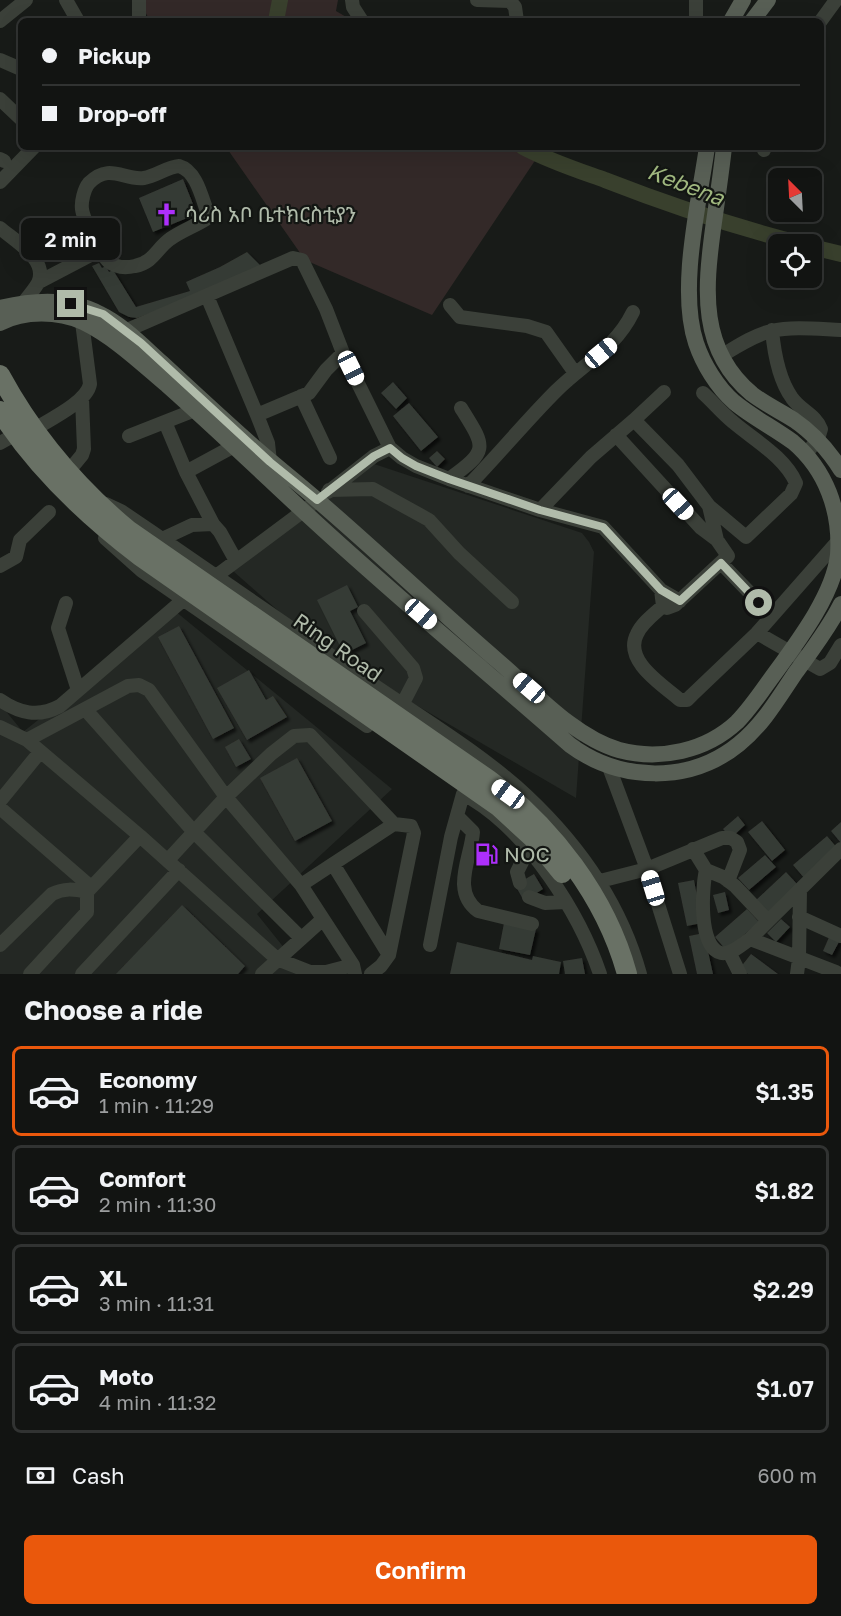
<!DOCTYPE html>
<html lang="en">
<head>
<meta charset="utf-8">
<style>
	:root { --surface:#121412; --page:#1b1d1b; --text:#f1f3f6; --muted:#9c9e9f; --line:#313332; --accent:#ea580c }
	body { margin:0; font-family:"Golos Text","Noto Sans Ethiopic",sans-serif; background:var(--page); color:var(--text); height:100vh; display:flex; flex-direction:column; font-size:22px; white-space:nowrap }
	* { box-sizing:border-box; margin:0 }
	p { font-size:20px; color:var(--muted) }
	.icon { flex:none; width:33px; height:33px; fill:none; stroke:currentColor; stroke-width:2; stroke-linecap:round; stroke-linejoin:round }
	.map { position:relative; height:974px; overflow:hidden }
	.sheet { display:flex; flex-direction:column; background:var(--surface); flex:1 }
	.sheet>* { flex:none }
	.top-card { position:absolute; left:18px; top:18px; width:806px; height:132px; border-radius:9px; box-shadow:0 6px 24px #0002,0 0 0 2px var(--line); display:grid; align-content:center; height:132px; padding:0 24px; background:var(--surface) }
	.needle { width:39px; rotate:336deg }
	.fabs { position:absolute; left:768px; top:168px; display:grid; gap:12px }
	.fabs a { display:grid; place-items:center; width:54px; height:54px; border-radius:9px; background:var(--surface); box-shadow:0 6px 24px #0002,0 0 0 2px var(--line); font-size:30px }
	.end { position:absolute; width:27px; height:27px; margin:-14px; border:8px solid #b0bbaa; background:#111; box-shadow:0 0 0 3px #111 }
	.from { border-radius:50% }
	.bubble { position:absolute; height:42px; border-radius:9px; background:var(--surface); box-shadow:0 6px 24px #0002,0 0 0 2px var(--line); font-size:20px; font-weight:600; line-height:42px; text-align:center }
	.car { position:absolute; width:18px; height:36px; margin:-18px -9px; border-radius:8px; box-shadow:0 0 4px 2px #0007; background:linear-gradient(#fff 24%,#345 0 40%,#fff 0 76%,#345 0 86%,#fff 0) }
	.top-card b { display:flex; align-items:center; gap:21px; height:57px; font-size:22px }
	.top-card b+b { border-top:2px solid var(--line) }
	.top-card i { width:15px; height:15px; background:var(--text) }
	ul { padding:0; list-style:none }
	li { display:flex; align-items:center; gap:18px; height:90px; margin:0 12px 9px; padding:0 12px; border:3px solid var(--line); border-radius:9px }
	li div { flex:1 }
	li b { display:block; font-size:22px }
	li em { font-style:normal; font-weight:600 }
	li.active { border-color:var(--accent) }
	li>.icon { width:54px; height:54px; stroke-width:1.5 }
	h2 { padding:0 24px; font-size:27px; line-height:72px }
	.pay { display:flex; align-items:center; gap:15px; height:66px; padding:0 24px; font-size:22px }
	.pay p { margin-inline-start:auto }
	.action { display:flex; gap:12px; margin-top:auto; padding:12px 24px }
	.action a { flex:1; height:69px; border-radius:9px; background:var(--accent); color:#fff; font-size:24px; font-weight:600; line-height:69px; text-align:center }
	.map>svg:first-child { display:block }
	.built { fill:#242824 }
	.green { fill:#332928 }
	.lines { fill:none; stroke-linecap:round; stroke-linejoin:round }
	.river { stroke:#39402d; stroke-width:16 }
	.building { fill:#363a35; filter:url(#shadow) }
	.minor { stroke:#3b4039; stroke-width:14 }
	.major { stroke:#585f55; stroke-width:16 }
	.highway { stroke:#697165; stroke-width:20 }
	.route { stroke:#b0bbaa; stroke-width:8 }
	.labels { text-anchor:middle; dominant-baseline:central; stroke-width:4.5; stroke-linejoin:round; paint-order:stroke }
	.poi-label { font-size:21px; fill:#b0bbaa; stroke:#131613; text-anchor:start }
	.street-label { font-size:21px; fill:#b0bbaa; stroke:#131613 }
	.water-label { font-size:22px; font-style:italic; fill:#a0b87f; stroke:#131613 }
</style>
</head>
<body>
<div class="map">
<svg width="841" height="974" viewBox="0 0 841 974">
	<defs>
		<filter id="shadow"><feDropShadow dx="3" dy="3" stdDeviation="1.5" flood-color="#0009"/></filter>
	</defs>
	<rect width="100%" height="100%" fill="#181b18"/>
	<!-- built -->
	<path class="built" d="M 368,462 L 582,533 L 589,542 L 594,552 L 576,798 L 409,701 L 291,622 L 233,571 Z
		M 175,611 L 392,789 L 257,914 L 305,974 L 0,974 L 0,704 L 23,732 Z"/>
	<!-- green -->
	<path class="green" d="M 139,0 L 338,0 L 336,11 L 353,21 L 150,21 Z
		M 226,147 L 544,147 L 432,315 L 305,260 Z"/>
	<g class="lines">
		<!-- river -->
		<path class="river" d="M 276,21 L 280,0
			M 523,147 C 549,161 577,170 605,180 C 669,205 735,227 802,244
			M 812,247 L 841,254"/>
	</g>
	<!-- building -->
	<path class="building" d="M 183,179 L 197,214 L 153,232 L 139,198 Z
		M 247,252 L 261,266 L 245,278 L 137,318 L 129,317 L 119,312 L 92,266 L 99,263 L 102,268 L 106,266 L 109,272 L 113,270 L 136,307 L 190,291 L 186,282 L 220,267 Z
		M 393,382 L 407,398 L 396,409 L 381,393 Z
		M 409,403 L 438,437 L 421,451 L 393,416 Z
		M 437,451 L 445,459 L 437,467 L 429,458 Z
		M 347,585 L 358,607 L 350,611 L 366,643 L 344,654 L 317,600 Z
		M 179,626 L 234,728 L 213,739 L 158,637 Z
		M 249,670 L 266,700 L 273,696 L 287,717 L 247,740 L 217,688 Z
		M 239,739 L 251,759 L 236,767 L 225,747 Z
		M 297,758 L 332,821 L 295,841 L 260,778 Z
		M 738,816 L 745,825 L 731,838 L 723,829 Z
		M 762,821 L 785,850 L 772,861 L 748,832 Z
		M 841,822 L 841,843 L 831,831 Z
		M 827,836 L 839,850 L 805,879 L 793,865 Z
		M 765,855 L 776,867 L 749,890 L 738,878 Z
		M 786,872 L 798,885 L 766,914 L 754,902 Z
		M 534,874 L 543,889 L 524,901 L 515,885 Z
		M 694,880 L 702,923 L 687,926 L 678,883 Z
		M 725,892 L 729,910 L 718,913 L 713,895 Z
		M 182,905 L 245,966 L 238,974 L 116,974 Z
		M 747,909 L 759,922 L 726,950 L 715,937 Z
		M 781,919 L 790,927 L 776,942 L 767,933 Z
		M 504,923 L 536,929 L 530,955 L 499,949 Z
		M 704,933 L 713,974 L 697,974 L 689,936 Z
		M 830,935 L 840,940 L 832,955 L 823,951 Z
		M 457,942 L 532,960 L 533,956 L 561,962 L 559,974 L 450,974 Z
		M 751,954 L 778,974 L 748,974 L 740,968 Z
		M 582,958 L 585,974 L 565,974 L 563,961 Z"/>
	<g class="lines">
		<!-- minor -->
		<path class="minor" d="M 66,0 L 78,21
			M 352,0 L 353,7 L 362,21
			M 477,0 L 510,1 L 515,7 L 517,21
			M 696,0 L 696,21
			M 0,21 L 26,0
			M 139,21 L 139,0
			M 820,22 L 836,0
			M 0,60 L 21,69
			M 0,99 L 21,119
			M 764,150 L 765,147
			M 0,159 L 4,161
			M 179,166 C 197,171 202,199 208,214 L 206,219 C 195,226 181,231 170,239 C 157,248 153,263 135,266 C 126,268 117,268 109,262 C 102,256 83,219 82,209 C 81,202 84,189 89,183 C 110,162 124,181 144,178 C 156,176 167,167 179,166 Z
			M 0,182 L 34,147
			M 0,228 C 15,241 49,260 38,283 C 34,290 28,297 23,303
			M 39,282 L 100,250
			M 207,296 L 257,415 L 268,443 L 270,462
			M 450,305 L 460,317 L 527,326 L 546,332 L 575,373
			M 772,330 C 774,352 779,380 792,398 C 800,410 816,415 821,429 L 818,439 L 806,454
			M 125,331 L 293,258 L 302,260 L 326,309 L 343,353 L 390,448 L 402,458 L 416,466 L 449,479 L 540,510 L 603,527 L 661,590 L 680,601
			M 721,356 C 736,347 754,335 771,331 C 793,326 818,329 841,330
			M 703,393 C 713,402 722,413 733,422 C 754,440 785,457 796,483 L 791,494 L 746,537 L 709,506
			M 301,396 L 330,458
			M 257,415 L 309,393 L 326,370 L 343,353
			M 165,422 L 186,472 L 213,524 L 220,532 L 235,559
			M 33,430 C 49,420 87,402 90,384 L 82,322
			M 616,435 L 701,528 L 717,540
			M 129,436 L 195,410
			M 0,443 L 16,434
			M 68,472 L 82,455 L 84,449 L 82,399
			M 186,472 L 234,446
			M 449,479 C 489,450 486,448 461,408
			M 468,486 C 498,455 526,421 556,391 C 584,363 615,349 633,312
			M 329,490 L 373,489 L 429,520 L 459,553 L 512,602
			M 328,492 L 374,456 L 390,448
			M 106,504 L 121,511 L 152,532 C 223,581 294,630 365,679 C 417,715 481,753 527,796 C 579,845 621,905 640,974
			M 540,510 L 591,457 L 634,420
			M 105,538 L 142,571 L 367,726
			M 162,539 L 192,525 L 213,524
			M 839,540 L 757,633 L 820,669 L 830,663 L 841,645
			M 721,563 L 772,616
			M 0,566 L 16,557 L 20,540 L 49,512
			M 216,576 L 310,506
			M 661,590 L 663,606 L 667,608 L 675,605 L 728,556 L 717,540 L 709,506 L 678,465 L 634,420 L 664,392
			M 66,603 L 58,628 L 78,690
			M 663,606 C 654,614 642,623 637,634 C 623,661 663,685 680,700 L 687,700 L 692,695 L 757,633
			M 364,611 L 413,668 L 416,678 L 402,705
			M 0,700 C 19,713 38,718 60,706 L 183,600
			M 85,709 L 194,832 L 301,938
			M 0,727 L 27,740 L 140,836 L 277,959 L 310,972 L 326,972 L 353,965
			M 27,740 L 128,686 L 139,685 L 149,690 L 226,797 L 301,885 L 353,965 L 355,974
			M 609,767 L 647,869 L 680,974
			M 472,799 C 528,833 579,912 600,974
			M 0,801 L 40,752
			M 0,808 L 91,887
			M 457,816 L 473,832 C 471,858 451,891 478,911 L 532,924
			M 693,849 L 706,870 L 723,877 L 735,886 L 768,921
			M 168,860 L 226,797 L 271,754 L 294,736 L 310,735 L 394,824
			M 333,864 L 389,955
			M 706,870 C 702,887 698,948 721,953 C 731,955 742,944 750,939 L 836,972
			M 600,881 L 647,869 L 722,838 L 731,838 L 737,842 L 740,850 L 728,881
			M 520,883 L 517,872 L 528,850
			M 301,885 L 394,824 L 411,826 L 414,833 L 389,955 L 381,966 L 371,974
			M 529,897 L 545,903 L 566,902
			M 799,917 L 841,936
			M 750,939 L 841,849
			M 0,945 L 52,894 C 64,888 74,889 87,892
			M 430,945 L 451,837 L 463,794
			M 729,952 L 740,974
			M 30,974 L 87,912 L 87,892 L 140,836
			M 82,974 L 179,870
			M 262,974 L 323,919
			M 797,974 L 799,959 L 800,890"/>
		<!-- major -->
		<path class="major" d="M 731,21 L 743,0
			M 752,21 L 768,0
			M 724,147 C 721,174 717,201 713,229 C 705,289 699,350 752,394 C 765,404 780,411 794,420 C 813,433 829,451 841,470
			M 0,308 C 33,300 69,297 100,314 C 123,325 143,346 162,363 C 189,388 216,413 244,438 C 267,459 292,478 316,499 C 378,552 437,609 499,662 C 534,692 574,737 619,750 C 660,761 706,751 737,722 C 746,713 754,702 762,691 C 788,654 833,600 838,555 C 841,511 826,470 793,442 C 774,428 752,417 734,402 C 717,387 703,364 696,343 C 678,289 699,203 707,147
			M 0,323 C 24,310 59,311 83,322 C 114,337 141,363 167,385 C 212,425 256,467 300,508 C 388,590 480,666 570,745 C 620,782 690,784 739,744 C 763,725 779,697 796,672 C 812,650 829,628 841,604"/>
		<!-- highway -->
		<path class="highway" d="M 0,375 C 33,436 74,485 128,530 L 489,780 C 552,827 606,897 627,974
			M 0,411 C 37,469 86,515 140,556 L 498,806 L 535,840 L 562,873"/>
	</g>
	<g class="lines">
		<!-- route -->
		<path class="route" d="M 71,304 L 103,314 L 141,343 L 270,462 L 317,500 L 374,456 L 390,448 L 402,458 L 416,466 L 449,479 L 540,510 L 603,527 L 661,590 L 680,601 L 721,563 L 759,603"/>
	</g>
	<!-- icons -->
	<defs>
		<symbol id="church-bare" viewBox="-9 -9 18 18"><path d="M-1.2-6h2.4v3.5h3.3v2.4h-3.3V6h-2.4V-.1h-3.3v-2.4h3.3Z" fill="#ad2ffc" stroke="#131613" stroke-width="2.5" paint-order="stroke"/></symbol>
		<symbol id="fuel-bare" viewBox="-9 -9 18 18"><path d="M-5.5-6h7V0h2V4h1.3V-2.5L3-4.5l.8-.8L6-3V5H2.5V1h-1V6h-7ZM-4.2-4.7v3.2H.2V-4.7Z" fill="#ad2ffc" stroke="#131613" stroke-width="2.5" paint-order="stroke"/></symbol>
	</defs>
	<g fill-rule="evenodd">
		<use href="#church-bare" x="150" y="198" width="33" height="33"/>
		<use href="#fuel-bare" x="470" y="838" width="33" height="33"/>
	</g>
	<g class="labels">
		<!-- poi labels -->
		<g class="poi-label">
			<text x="185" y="214">ሳሪስ አቦ ቤተክርስቲያን</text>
			<text x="504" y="854">NOC</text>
		</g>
		<!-- street labels -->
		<g class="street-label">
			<text transform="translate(338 647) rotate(35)">Ring Road</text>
		</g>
		<!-- water labels -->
		<g class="water-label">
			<text transform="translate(686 184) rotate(21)">Kebena</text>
		</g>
	</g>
</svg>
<div class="fabs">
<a><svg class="needle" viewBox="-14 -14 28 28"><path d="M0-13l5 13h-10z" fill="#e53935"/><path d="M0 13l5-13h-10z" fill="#9c9e9f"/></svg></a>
<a><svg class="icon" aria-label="locate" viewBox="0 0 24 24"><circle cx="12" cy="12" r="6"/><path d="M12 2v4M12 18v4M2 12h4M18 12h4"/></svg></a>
</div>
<i class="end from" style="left:759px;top:603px"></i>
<i class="end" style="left:71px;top:304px"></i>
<div class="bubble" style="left:21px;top:218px;width:99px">2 min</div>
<i class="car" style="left:601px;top:353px;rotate:50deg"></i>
<i class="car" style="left:351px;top:368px;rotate:154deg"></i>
<i class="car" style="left:678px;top:504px;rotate:137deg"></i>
<i class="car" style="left:421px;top:614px;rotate:131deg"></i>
<i class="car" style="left:529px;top:688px;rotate:311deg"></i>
<i class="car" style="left:508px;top:794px;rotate:306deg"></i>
<i class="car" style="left:653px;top:888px;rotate:343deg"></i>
<div class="top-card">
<b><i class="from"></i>Pickup</b>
<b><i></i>Drop-off</b>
</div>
</div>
<section class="sheet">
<h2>Choose a ride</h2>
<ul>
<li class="active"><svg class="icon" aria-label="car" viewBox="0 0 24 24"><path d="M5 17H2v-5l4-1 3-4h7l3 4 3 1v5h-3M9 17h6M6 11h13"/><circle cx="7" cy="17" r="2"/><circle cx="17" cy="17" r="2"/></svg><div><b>Economy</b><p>1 min · 11:29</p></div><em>$1.35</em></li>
<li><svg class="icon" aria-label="car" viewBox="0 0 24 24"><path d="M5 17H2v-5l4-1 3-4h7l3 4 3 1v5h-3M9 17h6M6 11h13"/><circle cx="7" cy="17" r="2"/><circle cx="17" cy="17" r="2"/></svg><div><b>Comfort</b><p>2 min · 11:30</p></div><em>$1.82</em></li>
<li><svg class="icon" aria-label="car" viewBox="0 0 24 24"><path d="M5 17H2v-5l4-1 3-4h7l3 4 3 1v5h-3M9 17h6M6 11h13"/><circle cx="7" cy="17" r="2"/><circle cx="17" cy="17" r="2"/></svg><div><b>XL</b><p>3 min · 11:31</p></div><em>$2.29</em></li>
<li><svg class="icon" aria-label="car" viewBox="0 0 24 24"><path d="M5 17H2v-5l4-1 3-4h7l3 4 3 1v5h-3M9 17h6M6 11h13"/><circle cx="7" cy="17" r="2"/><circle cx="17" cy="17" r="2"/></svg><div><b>Moto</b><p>4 min · 11:32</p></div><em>$1.07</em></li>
</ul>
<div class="pay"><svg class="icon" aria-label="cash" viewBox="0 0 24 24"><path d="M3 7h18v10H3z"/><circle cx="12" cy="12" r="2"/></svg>Cash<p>600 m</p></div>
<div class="action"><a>Confirm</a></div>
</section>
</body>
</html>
